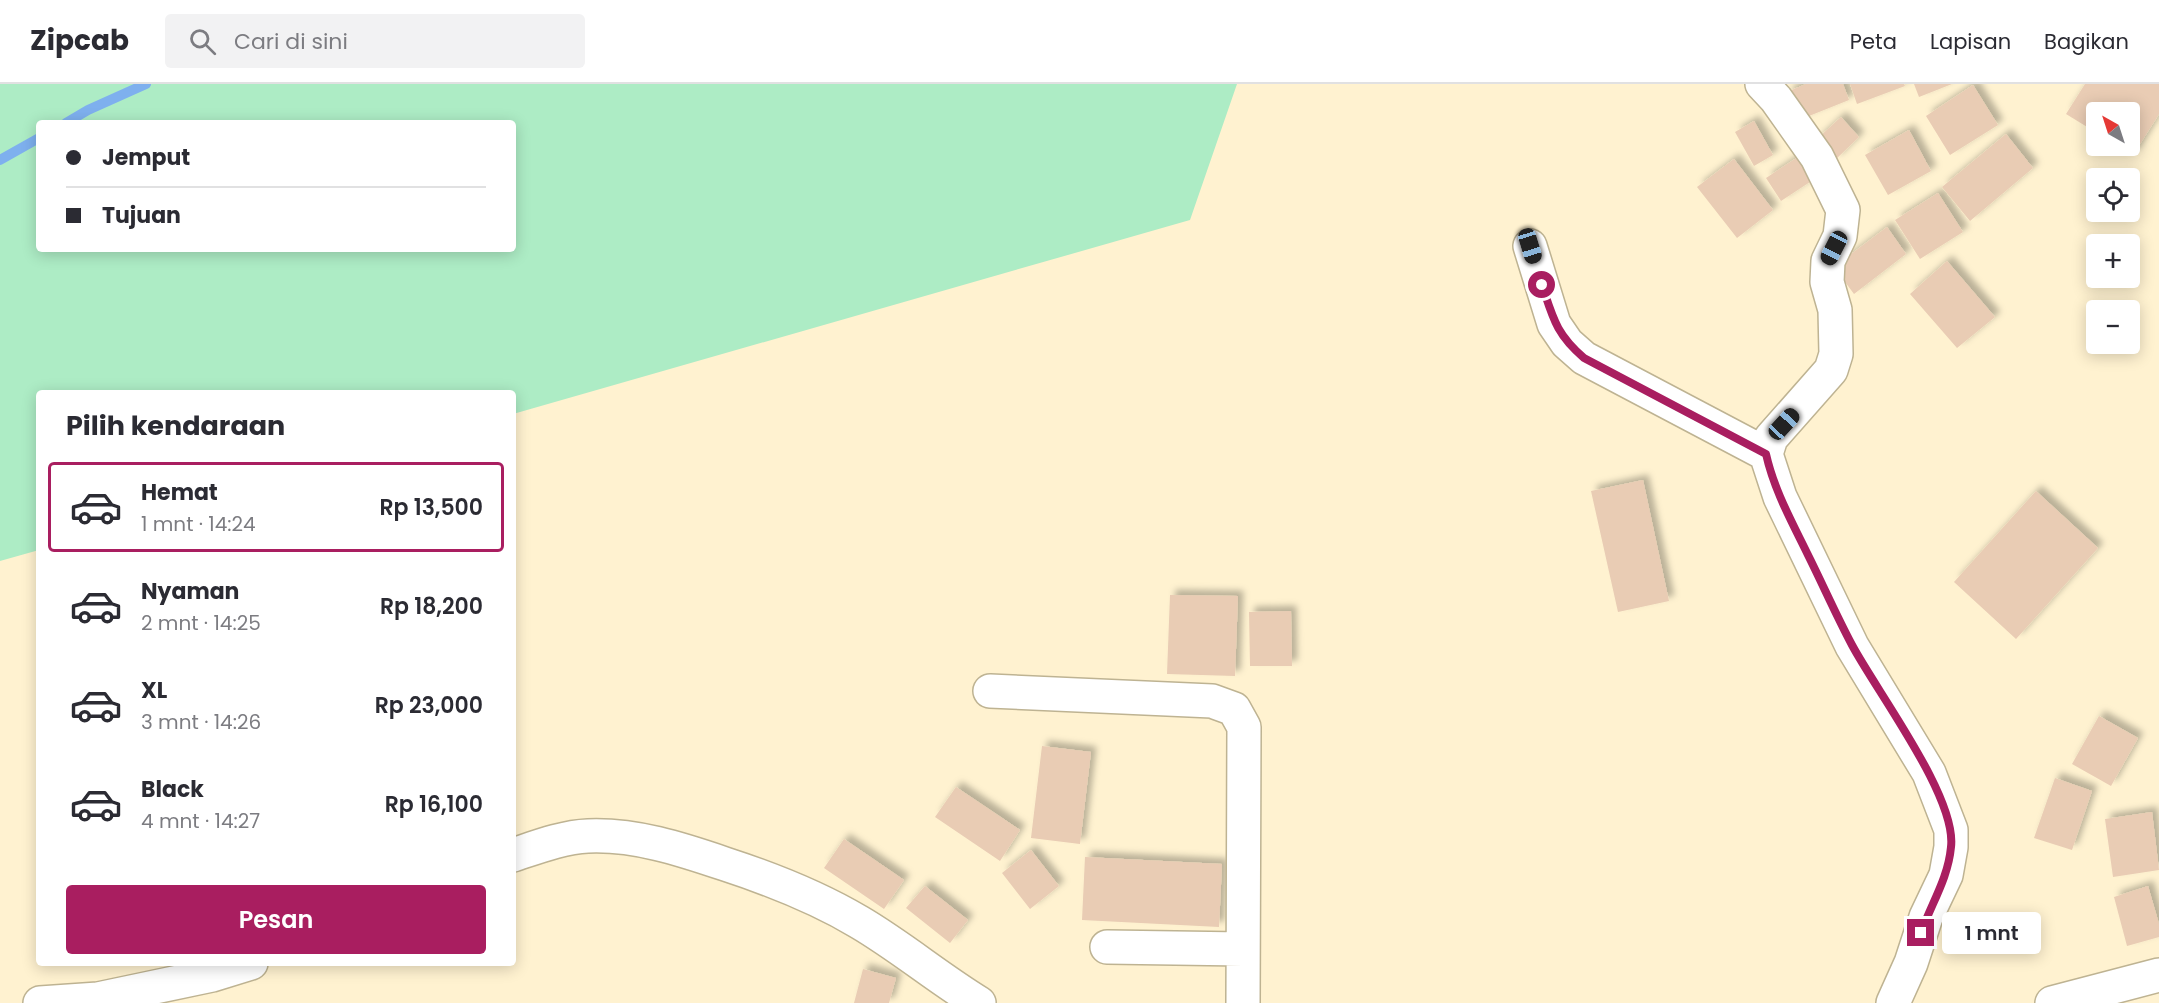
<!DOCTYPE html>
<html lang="id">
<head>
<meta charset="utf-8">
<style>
	:root { --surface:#fff; --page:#f2f2f3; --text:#2b2b33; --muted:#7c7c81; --line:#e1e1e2; --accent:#a91e60 }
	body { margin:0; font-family:Poppins,sans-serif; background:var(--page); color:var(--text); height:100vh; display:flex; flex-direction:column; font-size:22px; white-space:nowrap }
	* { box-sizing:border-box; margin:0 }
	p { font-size:20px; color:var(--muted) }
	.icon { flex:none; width:33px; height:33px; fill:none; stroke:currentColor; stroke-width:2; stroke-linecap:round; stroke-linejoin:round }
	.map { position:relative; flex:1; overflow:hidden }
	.side { position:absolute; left:36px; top:306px; width:480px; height:576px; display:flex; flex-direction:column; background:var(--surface); border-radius:6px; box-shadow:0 3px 15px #0003 }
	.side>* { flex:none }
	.hud { position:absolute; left:36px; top:36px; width:480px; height:132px; border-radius:6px; box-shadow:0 3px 15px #0003; display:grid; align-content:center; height:132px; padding:0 30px; background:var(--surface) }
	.needle { width:39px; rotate:321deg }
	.fabs { position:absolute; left:2086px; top:18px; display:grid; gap:12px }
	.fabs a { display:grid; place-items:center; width:54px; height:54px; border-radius:6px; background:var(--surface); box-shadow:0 3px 15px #0003; font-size:30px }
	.end { position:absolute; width:27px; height:27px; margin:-14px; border:8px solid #a91e60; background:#fff; box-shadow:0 0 0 3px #fff }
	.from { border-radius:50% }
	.bubble { position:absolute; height:42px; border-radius:6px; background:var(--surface); box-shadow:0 3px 15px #0003; font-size:20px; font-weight:600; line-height:42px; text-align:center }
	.car { position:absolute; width:18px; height:36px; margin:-18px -9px; border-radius:8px; box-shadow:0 0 4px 2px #0007; background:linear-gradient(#222 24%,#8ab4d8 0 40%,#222 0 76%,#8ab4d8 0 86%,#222 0) }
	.hud b { display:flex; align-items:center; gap:21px; height:57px; font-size:22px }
	.hud b+b { border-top:2px solid var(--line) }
	.hud i { width:15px; height:15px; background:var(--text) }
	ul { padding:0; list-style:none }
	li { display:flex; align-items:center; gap:18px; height:90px; margin:0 12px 9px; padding:0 18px; border:3px solid transparent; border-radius:6px }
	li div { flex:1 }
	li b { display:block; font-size:22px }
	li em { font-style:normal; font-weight:600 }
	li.selected { border-color:var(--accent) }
	li>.icon { width:54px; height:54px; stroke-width:1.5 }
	h2 { padding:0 30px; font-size:27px; line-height:72px }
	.primary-button { display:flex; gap:12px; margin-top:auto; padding:12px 30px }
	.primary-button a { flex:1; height:69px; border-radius:6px; background:var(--accent); color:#fff; font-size:24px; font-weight:600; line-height:69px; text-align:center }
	header { display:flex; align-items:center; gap:36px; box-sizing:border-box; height:84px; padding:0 30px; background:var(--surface); border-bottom:2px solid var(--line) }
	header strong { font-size:28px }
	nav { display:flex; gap:33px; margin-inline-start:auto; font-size:21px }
	.search { width:420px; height:54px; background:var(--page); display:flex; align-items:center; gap:15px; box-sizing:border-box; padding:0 21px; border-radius:6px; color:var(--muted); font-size:22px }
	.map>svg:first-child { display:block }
	.green { fill:#adecc5; fill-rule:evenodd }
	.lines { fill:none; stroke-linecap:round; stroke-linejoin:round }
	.stream { stroke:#7eb0ee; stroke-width:10 }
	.building { fill:#e9ccb4; filter:url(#shadow) }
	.minor-casing { stroke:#beb392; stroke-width:36 }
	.minor { stroke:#fff; stroke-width:33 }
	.route { stroke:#a91e60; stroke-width:8 }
</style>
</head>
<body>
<header>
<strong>Zipcab</strong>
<div class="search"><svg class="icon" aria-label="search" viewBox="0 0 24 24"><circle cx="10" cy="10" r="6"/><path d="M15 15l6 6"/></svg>Cari di sini</div>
<nav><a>Peta</a><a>Lapisan</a><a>Bagikan</a></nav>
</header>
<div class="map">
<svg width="2159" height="919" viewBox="0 0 2159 919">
	<defs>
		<filter id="shadow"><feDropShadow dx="5.5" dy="-5.5" stdDeviation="3" flood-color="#0004"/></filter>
	</defs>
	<rect width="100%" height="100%" fill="#fff2d0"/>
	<!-- green -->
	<path class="green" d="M 0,0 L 1237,0 L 1190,136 L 513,330 L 513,309 L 39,309 L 39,466 L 0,477 ZM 39,39 L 513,39 L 513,165 L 39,165 Z"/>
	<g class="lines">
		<!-- stream -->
		<path class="stream" d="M 66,39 L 88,26 L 146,0
			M 0,76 L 39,54"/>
	</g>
	<!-- building -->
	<path class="building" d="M 1806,0 L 1843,0 L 1849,16 L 1799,36 L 1787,8 Z
		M 1850,0 L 1904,0 L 1905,2 L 1857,20 Z
		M 1914,0 L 1952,0 L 1919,13 Z
		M 2085,0 L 2159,0 L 2159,30 L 2133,71 L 2118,62 L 2130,62 L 2130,28 L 2097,28 L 2097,49 L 2066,30 Z
		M 1973,1 L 1998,41 L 1950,71 L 1926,32 Z
		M 1841,33 L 1859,53 L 1835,76 L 1816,56 Z
		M 1754,37 L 1773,71 L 1754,82 L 1735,48 Z
		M 1909,46 L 1931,87 L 1888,111 L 1865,71 Z
		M 2006,50 L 2033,84 L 1970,137 L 1942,103 Z
		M 1804,69 L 1819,92 L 1781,117 L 1766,94 Z
		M 1734,75 L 1773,126 L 1737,154 L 1697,103 Z
		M 1938,109 L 1963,148 L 1920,175 L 1895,136 Z
		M 1887,143 L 1906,170 L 1854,210 L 1834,183 Z
		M 1947,177 L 1995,233 L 1957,264 L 1910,210 Z
		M 1643,396 L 1669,517 L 1618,528 L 1591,407 Z
		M 2036,407 L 2098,464 L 2016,555 L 1954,498 Z
		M 1170,511 L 1238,512 L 1235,592 L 1167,590 Z
		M 1291,527 L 1292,582 L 1250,582 L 1249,528 Z
		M 2099,632 L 2138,654 L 2111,702 L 2072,680 Z
		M 1042,662 L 1091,668 L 1080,760 L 1031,754 Z
		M 2055,694 L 2092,707 L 2072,766 L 2034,754 Z
		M 956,703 L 1020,746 L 1000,777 L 935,733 Z
		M 2152,728 L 2159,786 L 2113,793 L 2105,735 Z
		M 844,755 L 904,796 L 884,825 L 824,784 Z
		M 1031,766 L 1059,802 L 1030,825 L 1002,789 Z
		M 1085,773 L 1222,780 L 1219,843 L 1082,836 Z
		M 925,802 L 968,836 L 950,859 L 906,824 Z
		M 2148,802 L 2159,840 L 2159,853 L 2127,862 L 2114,813 Z
		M 863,885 L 896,894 L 889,919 L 854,919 Z"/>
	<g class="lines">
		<defs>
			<path id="minor" d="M 1762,0 L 1776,15 L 1817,73 L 1843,126 L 1840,152 L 1828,177 L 1827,198 L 1835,226 L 1836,270 L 1831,286 L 1771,354 L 1766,370 L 1780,413 L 1852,562 L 1929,689 L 1951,746 L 1951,763 L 1946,791 L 1926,833 L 1911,879 L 1893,919
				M 1530,162 L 1554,240 L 1567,259 L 1584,274 L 1766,370
				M 990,607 L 1212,617 L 1234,625 L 1244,643 L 1243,919
				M 513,771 C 537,763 563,753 588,752 C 635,750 681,765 725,780 C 771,795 817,813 859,838 C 900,862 938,894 979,919
				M 1107,863 L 1243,865
				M 40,919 L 98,915 L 212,891 L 251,879
				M 2052,919 L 2159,891"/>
		</defs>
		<!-- minor casing -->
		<use href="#minor" class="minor-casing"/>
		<!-- minor -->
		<use href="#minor" class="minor"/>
	</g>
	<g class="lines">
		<!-- route -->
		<path class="route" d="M 1542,201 C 1553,234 1556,250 1584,274 L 1766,370 C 1774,406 1792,438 1808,471 C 1823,501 1836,531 1852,561 C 1877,608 1957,713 1951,763 C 1948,795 1931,820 1921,849"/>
	</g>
</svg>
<div class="fabs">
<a><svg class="needle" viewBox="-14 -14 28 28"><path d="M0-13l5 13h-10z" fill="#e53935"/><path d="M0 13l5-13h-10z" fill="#7c7c81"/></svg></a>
<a><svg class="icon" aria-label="locate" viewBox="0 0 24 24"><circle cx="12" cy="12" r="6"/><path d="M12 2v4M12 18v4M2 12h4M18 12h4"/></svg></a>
<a>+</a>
<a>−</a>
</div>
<i class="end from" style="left:1542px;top:201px"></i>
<i class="end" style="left:1921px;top:849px"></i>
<div class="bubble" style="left:1942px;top:828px;width:99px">1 mnt</div>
<i class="car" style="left:1530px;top:162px;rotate:163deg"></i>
<i class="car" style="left:1834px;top:164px;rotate:207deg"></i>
<i class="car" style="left:1784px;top:340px;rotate:43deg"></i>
<div class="hud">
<b><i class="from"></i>Jemput</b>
<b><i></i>Tujuan</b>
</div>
<section class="side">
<h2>Pilih kendaraan</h2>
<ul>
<li class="selected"><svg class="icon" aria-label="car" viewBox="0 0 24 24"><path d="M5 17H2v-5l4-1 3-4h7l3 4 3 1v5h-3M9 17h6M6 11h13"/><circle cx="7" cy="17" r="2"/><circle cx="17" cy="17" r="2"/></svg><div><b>Hemat</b><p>1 mnt · 14:24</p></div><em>Rp 13,500</em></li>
<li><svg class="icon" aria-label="car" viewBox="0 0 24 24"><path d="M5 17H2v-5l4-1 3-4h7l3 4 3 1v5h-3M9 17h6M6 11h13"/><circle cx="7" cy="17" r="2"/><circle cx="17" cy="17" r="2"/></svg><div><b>Nyaman</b><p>2 mnt · 14:25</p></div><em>Rp 18,200</em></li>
<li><svg class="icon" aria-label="car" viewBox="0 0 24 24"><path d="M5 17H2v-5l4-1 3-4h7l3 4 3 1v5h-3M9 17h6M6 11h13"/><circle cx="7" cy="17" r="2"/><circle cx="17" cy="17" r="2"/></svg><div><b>XL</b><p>3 mnt · 14:26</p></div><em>Rp 23,000</em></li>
<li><svg class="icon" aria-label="car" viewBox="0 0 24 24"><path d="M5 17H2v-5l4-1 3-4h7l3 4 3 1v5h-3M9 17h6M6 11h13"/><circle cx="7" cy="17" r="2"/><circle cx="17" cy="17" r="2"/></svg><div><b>Black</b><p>4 mnt · 14:27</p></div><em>Rp 16,100</em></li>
</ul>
<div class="primary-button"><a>Pesan</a></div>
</section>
</div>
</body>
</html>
